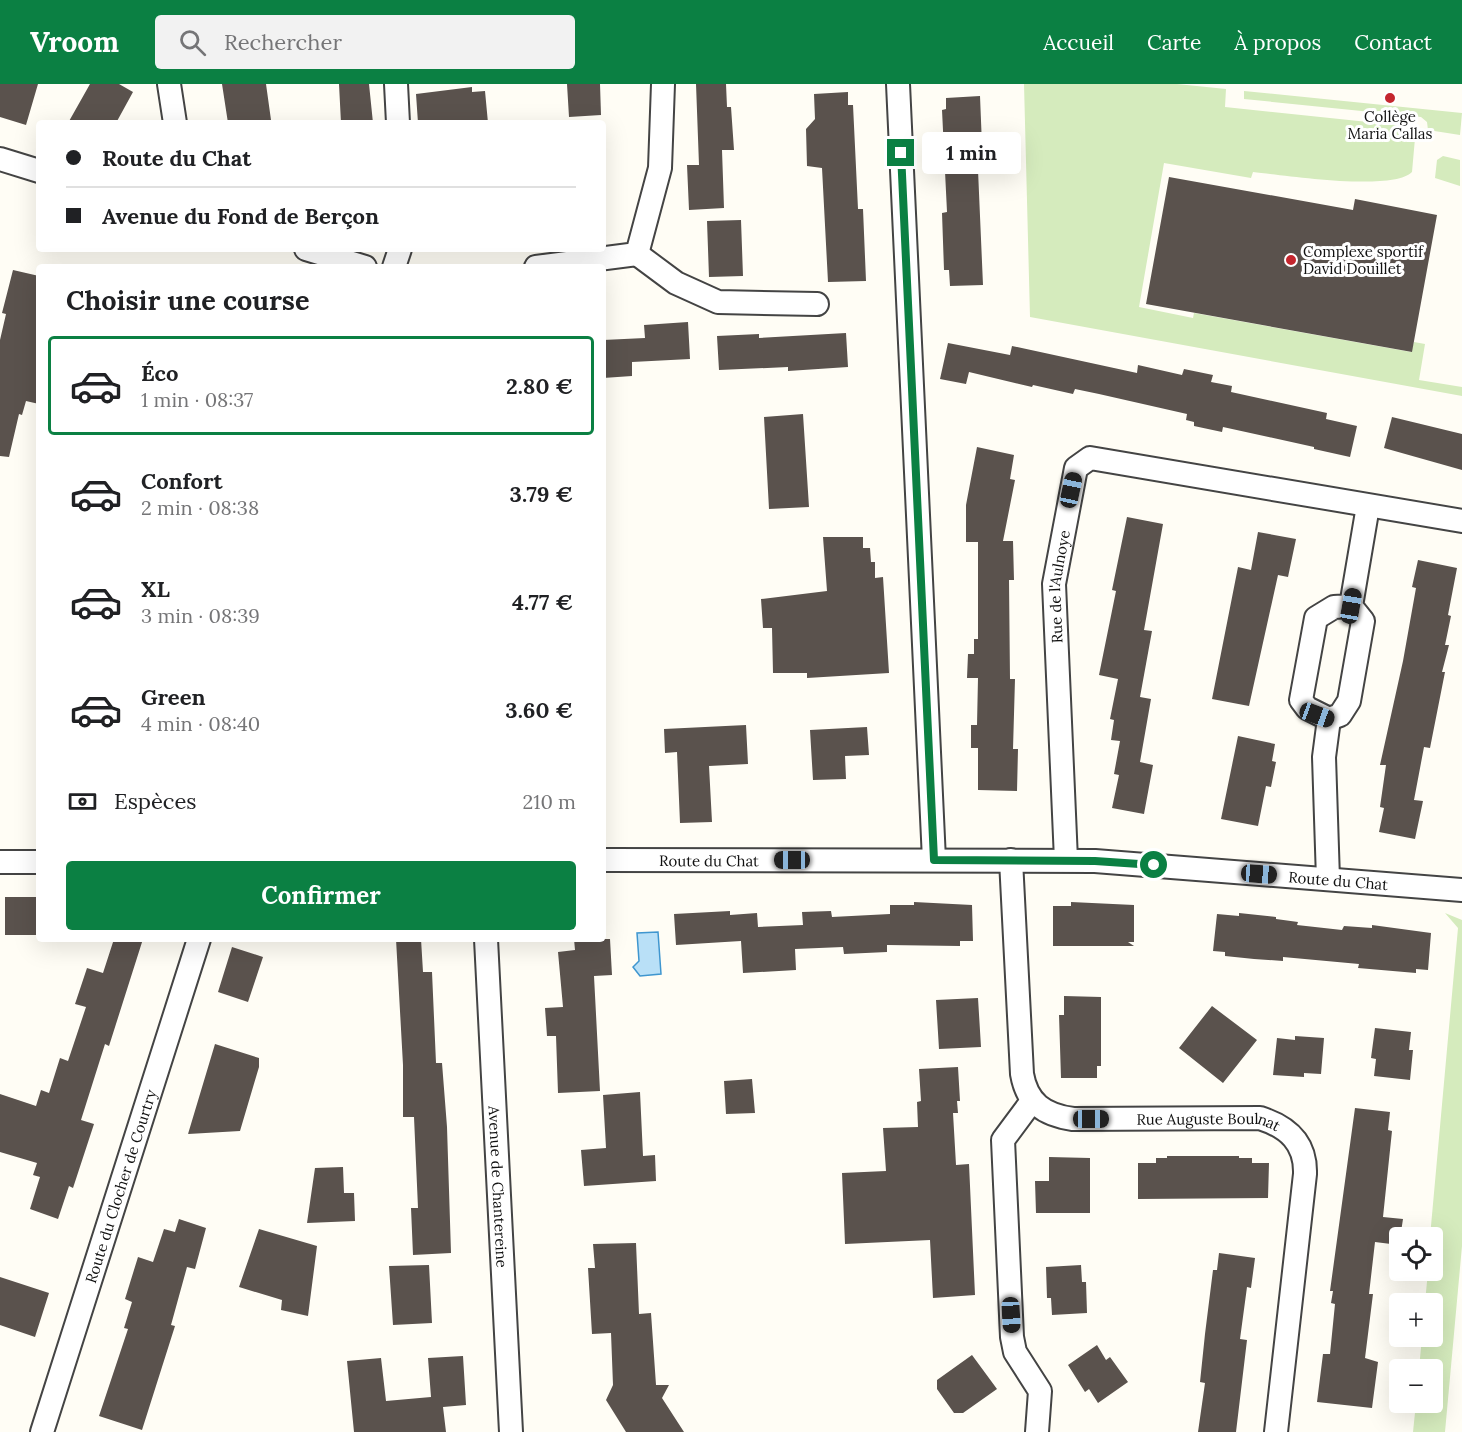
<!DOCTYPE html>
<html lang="fr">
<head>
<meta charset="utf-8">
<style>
	:root { --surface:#fff; --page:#f2f2f2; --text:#202124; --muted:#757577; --line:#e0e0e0; --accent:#0b8043 }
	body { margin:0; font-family:Lora,serif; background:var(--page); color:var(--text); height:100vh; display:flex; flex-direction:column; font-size:22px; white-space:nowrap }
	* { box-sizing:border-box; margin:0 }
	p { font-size:20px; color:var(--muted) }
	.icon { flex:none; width:33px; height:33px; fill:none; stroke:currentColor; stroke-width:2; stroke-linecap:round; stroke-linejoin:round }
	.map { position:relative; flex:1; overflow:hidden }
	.panel { position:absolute; left:36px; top:180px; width:570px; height:678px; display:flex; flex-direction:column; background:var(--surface); border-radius:6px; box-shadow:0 6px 24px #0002 }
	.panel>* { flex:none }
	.guide { position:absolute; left:36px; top:36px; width:570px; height:132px; border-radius:6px; box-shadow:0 6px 24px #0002; display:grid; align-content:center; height:132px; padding:0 30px; background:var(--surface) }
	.tools { position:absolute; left:1389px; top:1143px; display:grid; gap:12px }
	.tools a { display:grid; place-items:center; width:54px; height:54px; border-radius:6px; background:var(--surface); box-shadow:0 6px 24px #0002; font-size:30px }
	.end { position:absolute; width:27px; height:27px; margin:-14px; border:8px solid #0b8043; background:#fff; box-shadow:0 0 0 3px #fff }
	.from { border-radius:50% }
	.bubble { position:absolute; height:42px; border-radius:6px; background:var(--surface); box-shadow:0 6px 24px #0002; font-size:20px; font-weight:700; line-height:42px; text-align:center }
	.car { position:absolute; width:18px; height:36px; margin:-18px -9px; border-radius:8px; box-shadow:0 0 4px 2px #0007; background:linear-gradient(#222 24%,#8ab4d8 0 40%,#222 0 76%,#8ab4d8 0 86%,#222 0) }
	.guide b { display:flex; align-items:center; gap:21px; height:57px; font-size:22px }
	.guide b+b { border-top:2px solid var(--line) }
	.guide i { width:15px; height:15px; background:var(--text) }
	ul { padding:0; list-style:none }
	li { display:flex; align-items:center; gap:18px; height:99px; margin:0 12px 9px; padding:0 18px; border:3px solid transparent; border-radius:6px }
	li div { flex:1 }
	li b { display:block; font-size:22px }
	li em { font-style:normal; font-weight:700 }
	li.active { border-color:var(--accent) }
	li>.icon { width:54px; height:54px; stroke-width:1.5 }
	h2 { padding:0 30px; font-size:27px; line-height:72px }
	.pay { display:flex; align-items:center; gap:15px; height:66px; padding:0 30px; font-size:22px }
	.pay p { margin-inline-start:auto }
	.primary-button { display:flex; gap:12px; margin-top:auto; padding:12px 30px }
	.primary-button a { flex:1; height:69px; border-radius:6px; background:var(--accent); color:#fff; font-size:24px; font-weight:700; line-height:69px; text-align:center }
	header { display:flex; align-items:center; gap:36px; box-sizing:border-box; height:84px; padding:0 30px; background:var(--accent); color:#fff }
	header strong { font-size:28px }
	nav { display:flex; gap:33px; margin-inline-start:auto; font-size:21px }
	.search { width:420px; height:54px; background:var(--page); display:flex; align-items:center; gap:15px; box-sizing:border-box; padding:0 21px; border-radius:6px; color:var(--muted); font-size:22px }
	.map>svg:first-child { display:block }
	.green { fill:#d5ebbd }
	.water { fill:#b9e0f7; stroke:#3f96cf; stroke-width:1.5 }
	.building { fill:#5a524d }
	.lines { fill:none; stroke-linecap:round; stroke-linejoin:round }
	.minor-casing { stroke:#444; stroke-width:26 }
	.minor { stroke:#fff; stroke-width:22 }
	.route { stroke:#0b8043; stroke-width:8 }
	.poi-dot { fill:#c4262e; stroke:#fff; stroke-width:2 }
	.labels { text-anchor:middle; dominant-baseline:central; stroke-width:6; stroke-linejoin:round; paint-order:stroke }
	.poi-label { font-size:15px; fill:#111; stroke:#fff }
	.street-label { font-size:15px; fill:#111; stroke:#fff }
</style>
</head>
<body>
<header>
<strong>Vroom</strong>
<div class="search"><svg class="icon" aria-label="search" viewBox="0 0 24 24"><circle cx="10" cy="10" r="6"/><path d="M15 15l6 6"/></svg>Rechercher</div>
<nav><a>Accueil</a><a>Carte</a><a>À propos</a><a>Contact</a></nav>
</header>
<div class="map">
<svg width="1462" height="1348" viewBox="0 0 1462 1348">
	<rect width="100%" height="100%" fill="#fffdf5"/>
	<!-- green -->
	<path class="green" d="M 1024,0 L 1177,0 L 1226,5 L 1225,23 L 1416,43 L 1412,88 C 1392,108 1284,91 1253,88 L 1251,94 L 1164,79 L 1139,223 L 1193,234 L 1194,229 L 1411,268 L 1414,258 L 1425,260 L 1419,296 L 1462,303 L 1462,312 L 1030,233 Z
		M 1244,7 L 1462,29 L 1460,51 L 1428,46 L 1427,38 L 1421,33 L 1244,15 Z
		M 1443,72 L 1460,76 L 1460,102 L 1435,94 L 1437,76 Z
		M 1445,829 L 1462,836 L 1462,1162 L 1445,1348 L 1413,1348 L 1416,1319 L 1432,1318 L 1432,1286 L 1419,1285 L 1422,1253 L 1432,1252 L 1432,1220 L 1425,1219 L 1428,1187 L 1432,1186 L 1430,1153 L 1458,844 Z"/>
	<!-- water -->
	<path class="water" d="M 658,848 L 661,890 L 640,892 L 633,883 L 639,877 L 637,849 Z"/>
	<!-- building -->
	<path class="building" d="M 0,0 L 38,0 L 26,41 L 0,33 Z
		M 90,0 L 119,0 L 133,8 L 116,39 L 68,39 Z
		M 222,0 L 266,0 L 271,36 L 228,39 Z
		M 339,0 L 369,0 L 373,39 L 341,39 Z
		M 567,0 L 600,0 L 601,31 L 569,33 Z
		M 696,0 L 726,0 L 727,23 L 731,23 L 734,66 L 722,66 L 724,124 L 689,126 L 687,81 L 699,81 Z
		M 472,3 L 472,8 L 485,7 L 488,39 L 418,39 L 416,10 Z
		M 848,8 L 848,21 L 853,21 L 858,125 L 863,125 L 866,197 L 828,198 L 822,84 L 807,82 L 806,45 L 815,35 L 814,10 Z
		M 980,12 L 983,86 L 978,86 L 983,201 L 950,202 L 949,186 L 944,186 L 942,129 L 947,128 L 942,26 L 946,25 L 946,14 Z
		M 1169,93 L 1353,126 L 1355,115 L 1437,131 L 1412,268 L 1146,220 Z
		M 741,136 L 743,192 L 709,193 L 707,137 Z
		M 13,186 L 39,192 L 39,320 L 26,317 L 22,331 L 19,330 L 9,373 L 0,372 L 0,256 L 6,230 L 2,229 Z
		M 688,238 L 690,275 L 632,278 L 632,292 L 603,294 L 603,256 L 645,254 L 644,241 Z
		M 846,249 L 848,283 L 788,287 L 788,283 L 719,286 L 717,252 L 759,250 L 759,254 Z
		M 948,259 L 1010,271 L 1012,262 L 1137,289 L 1138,281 L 1182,291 L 1184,285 L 1213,291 L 1211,298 L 1232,302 L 1231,308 L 1327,329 L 1326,335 L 1357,342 L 1350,373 L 1314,365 L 1314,363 L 1223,343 L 1222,348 L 1194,342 L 1194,338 L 1186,336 L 1187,330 L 1099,310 L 1075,305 L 1073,310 L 1033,301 L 1032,303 L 969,288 L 966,300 L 940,295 Z
		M 803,330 L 809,423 L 769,425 L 764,333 Z
		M 1392,333 L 1462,350 L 1462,386 L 1384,364 Z
		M 977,363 L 1014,371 L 1010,395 L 1015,396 L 1003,457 L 1013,457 L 1014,496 L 1009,496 L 1010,595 L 1015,595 L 1013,665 L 1018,665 L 1017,707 L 978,706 L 978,664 L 971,664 L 971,641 L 977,641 L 978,594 L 967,594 L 968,570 L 974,570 L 974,555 L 978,555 L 978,458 L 966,458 L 966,421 Z
		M 1127,433 L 1163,440 L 1144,546 L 1152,547 L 1140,613 L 1151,615 L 1140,678 L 1153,681 L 1144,730 L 1112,724 L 1119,691 L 1114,690 L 1120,657 L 1111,656 L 1114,636 L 1110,635 L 1118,595 L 1099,591 L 1116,507 L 1112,506 Z
		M 1258,448 L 1296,455 L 1288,493 L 1278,491 L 1249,622 L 1212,615 L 1238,483 L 1251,486 Z
		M 823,453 L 863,453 L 863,464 L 870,464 L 871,478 L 875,478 L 875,494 L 883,493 L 889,589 L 807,594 L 807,589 L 773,589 L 772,544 L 763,544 L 761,515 L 827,507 Z
		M 1418,476 L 1457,484 L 1448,531 L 1451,532 L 1445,561 L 1449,561 L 1442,588 L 1445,588 L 1430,664 L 1424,663 L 1414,716 L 1423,717 L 1415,755 L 1379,748 L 1384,724 L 1380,723 L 1386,681 L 1380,681 L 1403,577 L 1416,504 L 1412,503 Z
		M 746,641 L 748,680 L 709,682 L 712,738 L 680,739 L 677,668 L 665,669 L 664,645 Z
		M 867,643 L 869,671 L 845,672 L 846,695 L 813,696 L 810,646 Z
		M 1238,652 L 1275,660 L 1272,677 L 1276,678 L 1271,703 L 1266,702 L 1258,742 L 1221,735 Z
		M 5,813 L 39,813 L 39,851 L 5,851 Z
		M 914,818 L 972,821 L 973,857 L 960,857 L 960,862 L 887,861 L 887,868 L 844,870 L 843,863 L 795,865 L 796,886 L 743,889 L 741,857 L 676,861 L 674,830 L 730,827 L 730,831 L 757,829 L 758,843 L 803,841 L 802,828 L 831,827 L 832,833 L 890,830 L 890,821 L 914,821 Z
		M 1071,818 L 1134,821 L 1134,858 L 1128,858 L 1134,862 L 1053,862 L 1053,822 L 1071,822 Z
		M 1239,829 L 1276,833 L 1276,835 L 1298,838 L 1297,841 L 1342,846 L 1344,842 L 1372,844 L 1372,841 L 1431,849 L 1428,886 L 1416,885 L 1416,889 L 1358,884 L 1359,880 L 1283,873 L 1283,877 L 1254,875 L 1225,872 L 1225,868 L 1213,867 L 1217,830 L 1239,832 Z
		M 114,855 L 143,855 L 109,962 L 105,960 L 81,1036 L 94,1040 L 73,1104 L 69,1102 L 58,1135 L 30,1125 L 40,1093 L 33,1091 L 37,1079 L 0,1068 L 0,1010 L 36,1022 L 41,1006 L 49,1009 L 60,974 L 68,977 L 86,923 L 75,920 L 87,884 L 103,889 Z
		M 396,855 L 421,855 L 423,888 L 432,888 L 436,979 L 442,979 L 447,1043 L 451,1169 L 413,1171 L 411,1124 L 418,1124 L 414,1033 L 403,1033 L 403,981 Z
		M 574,855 L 610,855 L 612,891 L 594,892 L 600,1007 L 558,1009 L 556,952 L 547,952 L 545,924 L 563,923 L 558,868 L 575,866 Z
		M 232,863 L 263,873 L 248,918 L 218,908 Z
		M 1064,912 L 1101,913 L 1101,982 L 1097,982 L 1097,994 L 1061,994 L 1059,931 L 1064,931 Z
		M 978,914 L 981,963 L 939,965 L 936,916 Z
		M 1212,922 L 1257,956 L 1223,999 L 1179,964 Z
		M 1375,944 L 1411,948 L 1409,966 L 1413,966 L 1410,996 L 1374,992 L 1376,975 L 1371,974 Z
		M 1295,952 L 1324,954 L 1321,990 L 1304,989 L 1304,993 L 1273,991 L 1277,954 L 1295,956 Z
		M 215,960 L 259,974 L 259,983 L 240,1047 L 188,1050 Z
		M 958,983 L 960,1017 L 957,1017 L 958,1029 L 953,1029 L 956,1081 L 969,1080 L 975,1211 L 933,1214 L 930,1156 L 845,1160 L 842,1089 L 886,1087 L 883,1044 L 918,1043 L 917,1018 L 921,1017 L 919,985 Z
		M 752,995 L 755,1029 L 726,1030 L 724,997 Z
		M 640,1008 L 643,1072 L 655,1071 L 656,1097 L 584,1102 L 581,1066 L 606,1064 L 603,1011 Z
		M 1355,1024 L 1390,1028 L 1388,1046 L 1392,1047 L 1383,1133 L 1403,1135 L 1399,1161 L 1375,1158 L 1369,1210 L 1373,1210 L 1365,1274 L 1378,1278 L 1372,1324 L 1317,1318 L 1323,1270 L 1330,1270 L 1335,1220 L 1331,1219 L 1333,1207 L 1330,1207 Z
		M 1167,1072 L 1239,1072 L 1239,1074 L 1252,1074 L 1252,1079 L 1269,1079 L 1268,1114 L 1138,1115 L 1138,1079 L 1156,1079 L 1156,1074 L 1167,1074 Z
		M 1049,1073 L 1090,1074 L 1090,1129 L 1036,1129 L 1035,1097 L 1049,1097 Z
		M 343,1083 L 344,1109 L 354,1109 L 355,1137 L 307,1139 L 315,1084 Z
		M 179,1135 L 206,1144 L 195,1185 L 187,1183 L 171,1241 L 175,1242 L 142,1346 L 99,1332 L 128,1245 L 124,1244 L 132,1218 L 125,1215 L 138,1173 L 153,1178 L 164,1145 L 175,1148 Z
		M 259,1145 L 317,1162 L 308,1232 L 281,1226 L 282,1216 L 239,1203 Z
		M 636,1159 L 639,1230 L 651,1229 L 656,1301 L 669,1301 L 662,1314 L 684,1348 L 626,1348 L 606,1316 L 613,1301 L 611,1249 L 592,1250 L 588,1184 L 595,1184 L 593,1160 Z
		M 1219,1169 L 1255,1174 L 1251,1204 L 1247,1203 L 1240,1255 L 1247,1256 L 1236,1348 L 1198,1348 L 1205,1299 L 1200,1298 L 1205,1250 L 1213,1186 L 1217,1186 Z
		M 429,1181 L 432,1239 L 393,1241 L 389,1182 Z
		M 1081,1181 L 1082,1198 L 1086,1198 L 1087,1229 L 1052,1231 L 1051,1214 L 1047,1214 L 1046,1183 Z
		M 0,1193 L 49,1209 L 35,1253 L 0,1241 Z
		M 1097,1261 L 1106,1276 L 1110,1273 L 1128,1298 L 1098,1319 L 1089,1305 L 1085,1308 L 1068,1281 Z
		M 972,1271 L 997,1305 L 963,1329 L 954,1329 L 937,1305 L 937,1296 Z
		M 463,1272 L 466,1321 L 443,1323 L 446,1348 L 354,1348 L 347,1277 L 381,1274 L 386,1317 L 431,1313 L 428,1274 Z"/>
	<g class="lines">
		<defs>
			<g id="minor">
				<path d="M 169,0 L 175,39"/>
				<path d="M 396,0 L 398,39"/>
				<path d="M 898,0 L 934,776"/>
				<path d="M 0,75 L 39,87"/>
				<path d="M 306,165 L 365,183"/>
				<path d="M 637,170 L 676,199 L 718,218 L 817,220"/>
				<path d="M 394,183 L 400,165"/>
				<path d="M 536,183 L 637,170 L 660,84 L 663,0"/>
				<path d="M 1351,522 L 1334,523 L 1316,534 L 1301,616 L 1307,624 L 1329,635 L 1340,631 L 1349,617 L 1363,537 L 1351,522 L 1368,422"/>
				<path id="s1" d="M 603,776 L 1095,777 L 1462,806"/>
				<path id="s2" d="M 1011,776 L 1022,990 C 1027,1019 1044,1031 1073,1035 L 1260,1034 C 1288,1043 1306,1059 1305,1090 L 1276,1348"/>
				<path id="s3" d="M 1066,776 L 1054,500 L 1076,384 L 1090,374 L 1462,437"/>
				<path d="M 0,778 L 39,778"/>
				<path d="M 1328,795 L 1324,673 L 1329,635"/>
				<path id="s4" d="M 486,855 L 511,1348"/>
				<path d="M 1032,1017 L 1003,1056 L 1012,1253 L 1015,1268 L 1040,1307 L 1037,1348"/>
				<path id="s5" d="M 42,1348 L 199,855"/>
			</g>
		</defs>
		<!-- minor casing -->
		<use href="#minor" class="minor-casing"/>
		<!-- minor -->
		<use href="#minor" class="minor"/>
	</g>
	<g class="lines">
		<!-- route -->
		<path class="route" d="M 901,69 L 934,776 L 1095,777 L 1154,781"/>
	</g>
	<!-- markers -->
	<g class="poi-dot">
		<circle cx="1390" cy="14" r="6"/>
		<circle cx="1291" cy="176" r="6"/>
	</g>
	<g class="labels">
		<!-- poi labels -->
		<g class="poi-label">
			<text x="1390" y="32">Collège<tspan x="1390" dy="17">Maria Callas</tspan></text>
			<text x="1303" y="167" text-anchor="start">Complexe sportif<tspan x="1303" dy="17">David Douillet</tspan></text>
		</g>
		<!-- street labels -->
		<g class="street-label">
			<text stroke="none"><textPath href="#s3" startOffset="274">Rue de l'Aulnoye</textPath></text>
			<text stroke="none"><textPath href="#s1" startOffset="106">Route du Chat</textPath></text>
			<text stroke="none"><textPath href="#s1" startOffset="736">Route du Chat</textPath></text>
			<text stroke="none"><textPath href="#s2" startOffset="424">Rue Auguste Boulnat</textPath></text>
			<text stroke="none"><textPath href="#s5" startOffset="258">Route du Clocher de Courtry</textPath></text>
			<text stroke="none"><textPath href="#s4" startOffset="248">Avenue de Chantereine</textPath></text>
		</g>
	</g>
</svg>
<div class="tools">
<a><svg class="icon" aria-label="locate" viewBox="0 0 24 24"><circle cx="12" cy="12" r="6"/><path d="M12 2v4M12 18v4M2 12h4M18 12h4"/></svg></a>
<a>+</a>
<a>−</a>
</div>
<i class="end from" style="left:1154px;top:781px"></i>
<i class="end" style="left:901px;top:69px"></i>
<div class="bubble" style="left:922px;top:48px;width:99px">1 min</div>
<i class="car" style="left:1071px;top:406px;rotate:12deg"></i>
<i class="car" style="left:1351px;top:522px;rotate:10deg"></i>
<i class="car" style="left:1317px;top:631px;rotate:110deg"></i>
<i class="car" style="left:792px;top:776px;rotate:270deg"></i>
<i class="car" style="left:1259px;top:790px;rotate:94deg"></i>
<i class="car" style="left:1091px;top:1035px;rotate:90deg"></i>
<i class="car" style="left:1011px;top:1231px;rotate:177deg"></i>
<div class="guide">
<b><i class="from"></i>Route du Chat</b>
<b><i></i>Avenue du Fond de Berçon</b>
</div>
<section class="panel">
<h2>Choisir une course</h2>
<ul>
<li class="active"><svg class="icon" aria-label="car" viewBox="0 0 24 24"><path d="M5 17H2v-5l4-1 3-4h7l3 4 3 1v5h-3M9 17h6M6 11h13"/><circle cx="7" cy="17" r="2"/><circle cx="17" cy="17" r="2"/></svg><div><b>Éco</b><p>1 min · 08:37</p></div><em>2.80 €</em></li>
<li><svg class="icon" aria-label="car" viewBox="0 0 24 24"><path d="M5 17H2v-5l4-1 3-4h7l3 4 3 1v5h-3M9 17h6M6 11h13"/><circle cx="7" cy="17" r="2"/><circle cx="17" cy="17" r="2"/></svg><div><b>Confort</b><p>2 min · 08:38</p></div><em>3.79 €</em></li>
<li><svg class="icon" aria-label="car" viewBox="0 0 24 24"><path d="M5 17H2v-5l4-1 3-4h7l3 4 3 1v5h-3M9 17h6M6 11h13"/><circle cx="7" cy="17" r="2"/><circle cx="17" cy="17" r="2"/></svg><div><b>XL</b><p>3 min · 08:39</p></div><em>4.77 €</em></li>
<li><svg class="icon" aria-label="car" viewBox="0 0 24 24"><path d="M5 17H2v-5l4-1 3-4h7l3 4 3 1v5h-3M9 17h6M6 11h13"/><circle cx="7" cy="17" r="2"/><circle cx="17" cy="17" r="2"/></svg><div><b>Green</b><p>4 min · 08:40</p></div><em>3.60 €</em></li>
</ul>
<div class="pay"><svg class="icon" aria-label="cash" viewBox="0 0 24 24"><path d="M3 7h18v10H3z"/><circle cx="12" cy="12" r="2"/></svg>Espèces<p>210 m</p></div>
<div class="primary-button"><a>Confirmer</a></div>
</section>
</div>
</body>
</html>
